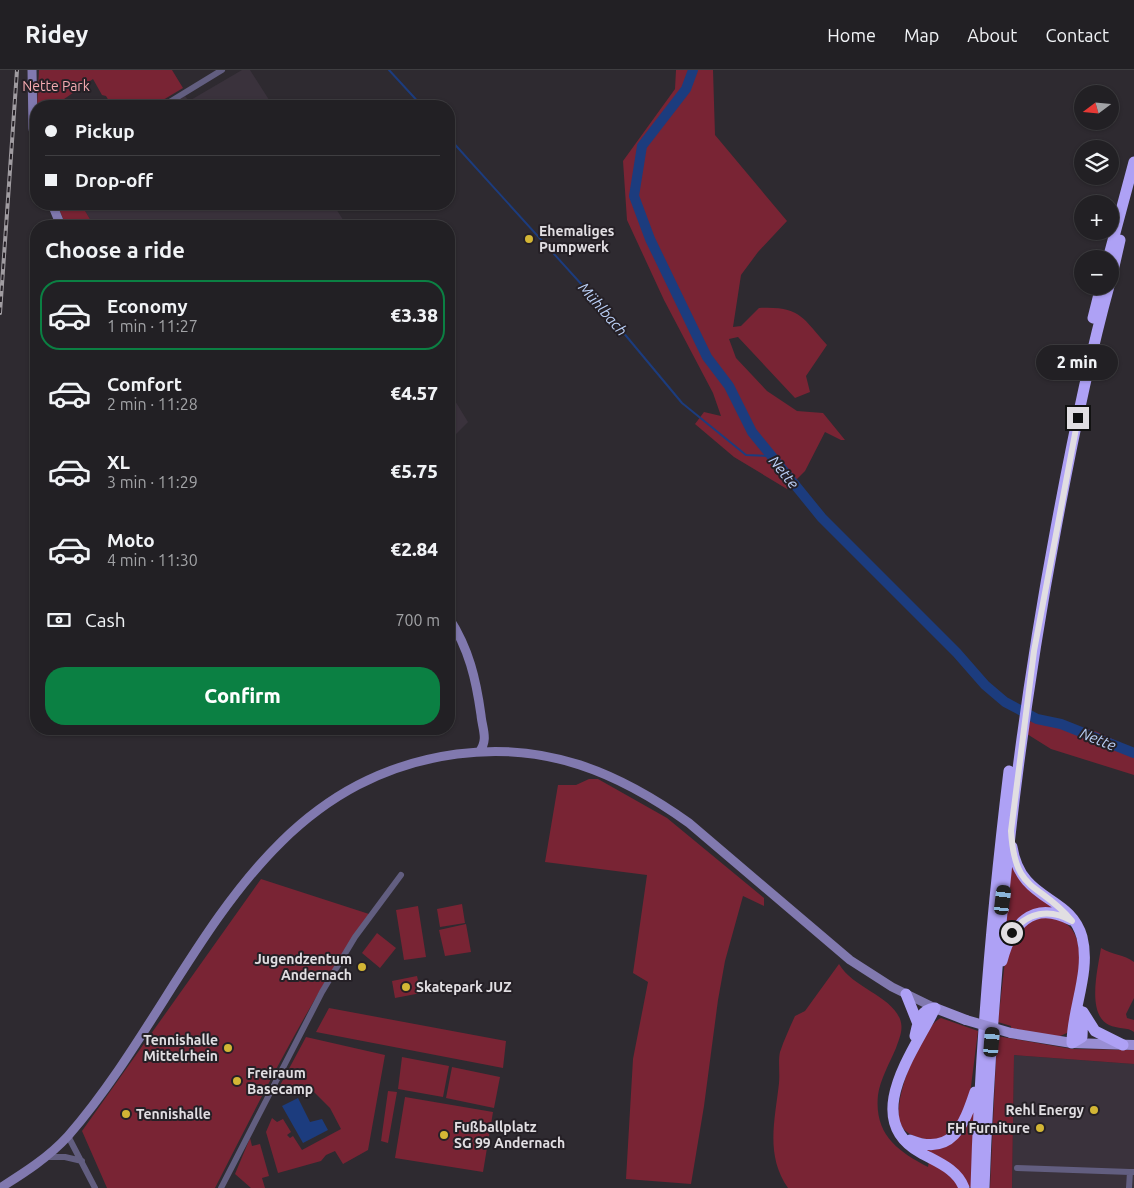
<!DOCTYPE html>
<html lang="en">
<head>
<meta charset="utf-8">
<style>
	:root { --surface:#222024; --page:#2a282c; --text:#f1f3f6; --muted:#a2a3a6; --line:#3f3e41; --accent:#0b8043 }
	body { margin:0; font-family:Ubuntu,sans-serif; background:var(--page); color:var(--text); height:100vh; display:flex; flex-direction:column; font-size:19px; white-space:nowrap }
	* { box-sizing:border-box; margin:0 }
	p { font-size:16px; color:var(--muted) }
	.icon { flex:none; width:28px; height:28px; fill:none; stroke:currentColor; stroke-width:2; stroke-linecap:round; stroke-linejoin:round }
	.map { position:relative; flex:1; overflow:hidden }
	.drawer { position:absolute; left:30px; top:150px; width:425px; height:515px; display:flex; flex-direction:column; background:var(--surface); border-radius:20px; box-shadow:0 1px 4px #0004,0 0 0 1px var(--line) }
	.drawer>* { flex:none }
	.hud { position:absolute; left:30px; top:30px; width:425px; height:110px; border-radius:20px; box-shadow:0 1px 4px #0004,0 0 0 1px var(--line); display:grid; align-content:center; height:110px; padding:0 15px; background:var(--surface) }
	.needle { width:32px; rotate:254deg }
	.buttons { position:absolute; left:1074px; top:15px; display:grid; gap:10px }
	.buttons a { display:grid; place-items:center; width:45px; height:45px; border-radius:50%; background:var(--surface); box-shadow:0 1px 4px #0004,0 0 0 1px var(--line); font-size:25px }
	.end { position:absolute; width:22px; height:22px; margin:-11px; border:6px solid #e1dee2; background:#111; box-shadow:0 0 0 2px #111 }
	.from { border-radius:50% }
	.bubble { position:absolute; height:35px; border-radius:18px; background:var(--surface); box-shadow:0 1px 4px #0004,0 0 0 1px var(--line); font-size:16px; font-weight:800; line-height:35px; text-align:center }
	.car { position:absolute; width:15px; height:30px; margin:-15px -8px; border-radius:6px; box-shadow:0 0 4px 1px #0007; background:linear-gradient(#222 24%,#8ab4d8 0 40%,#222 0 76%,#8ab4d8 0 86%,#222 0) }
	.hud b { display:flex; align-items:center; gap:18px; height:48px; font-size:19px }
	.hud b+b { border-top:1px solid var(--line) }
	.hud i { width:12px; height:12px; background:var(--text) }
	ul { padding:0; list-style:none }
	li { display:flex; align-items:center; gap:15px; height:70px; margin:0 10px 8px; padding:0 5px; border:2px solid transparent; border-radius:20px }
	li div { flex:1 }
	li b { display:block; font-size:19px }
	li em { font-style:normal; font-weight:800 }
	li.current { border-color:var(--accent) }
	li>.icon { width:45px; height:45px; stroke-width:1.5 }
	h2 { padding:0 15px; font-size:22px; line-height:60px }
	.pay { display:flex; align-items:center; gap:12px; height:55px; padding:0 15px; font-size:19px }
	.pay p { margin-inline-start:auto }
	.primary-button { display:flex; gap:10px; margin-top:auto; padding:10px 15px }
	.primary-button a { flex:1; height:58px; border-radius:20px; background:var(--accent); color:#fff; font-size:20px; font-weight:800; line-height:58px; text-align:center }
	header { display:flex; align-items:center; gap:30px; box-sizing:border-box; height:70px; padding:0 25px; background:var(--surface); border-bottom:1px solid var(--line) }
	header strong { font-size:24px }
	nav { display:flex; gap:28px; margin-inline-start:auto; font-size:18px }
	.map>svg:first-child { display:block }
	.built { fill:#3a323c }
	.green { fill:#792434 }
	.water { fill:#1c3c7e }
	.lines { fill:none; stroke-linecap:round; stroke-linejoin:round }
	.stream { stroke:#1c3c7e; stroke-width:2 }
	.river { stroke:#1c3c7e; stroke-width:10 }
	.street { stroke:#625e80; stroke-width:6 }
	.secondary { stroke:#8179af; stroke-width:9 }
	.primary { stroke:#998ed4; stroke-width:10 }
	.highway { stroke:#aea1f5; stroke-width:11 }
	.rail-casing { stroke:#a09ca1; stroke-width:4 }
	.rail { stroke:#252026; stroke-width:2; stroke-dasharray:5.5; stroke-linecap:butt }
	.primary-bridge { stroke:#998ed4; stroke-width:10 }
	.route { stroke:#e1dee2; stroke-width:6 }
	.poi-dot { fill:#d3b635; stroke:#252026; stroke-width:2 }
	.labels { text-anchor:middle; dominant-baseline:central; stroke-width:4; stroke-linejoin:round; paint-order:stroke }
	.park-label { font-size:14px; fill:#f5aab1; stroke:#252026 }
	.poi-label { font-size:14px; font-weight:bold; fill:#e1dee2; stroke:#252026; text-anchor:start }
	.water-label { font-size:15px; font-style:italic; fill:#bbd0f7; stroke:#252026 }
</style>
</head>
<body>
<header>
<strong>Ridey</strong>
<nav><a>Home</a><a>Map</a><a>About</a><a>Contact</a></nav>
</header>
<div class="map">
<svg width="1134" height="1118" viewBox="0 0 1134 1118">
	<rect width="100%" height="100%" fill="#2e2a30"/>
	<!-- built -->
	<path class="built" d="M 242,0 L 250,0 L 273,36 L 168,36 L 185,26 L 189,31 Z
		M 81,134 L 333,134 L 347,156 L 94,156 Z
		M 449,321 L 468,352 L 449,371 Z
		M 1014,985 L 1134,994 L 1134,1118 L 1012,1118 Z"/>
	<!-- green -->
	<path class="green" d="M 39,0 L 172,0 L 183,18 L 153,36 L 112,36 L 106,26 L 102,25 L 93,9 L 54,36 L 37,36 Z
		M 676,0 L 713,0 L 715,65 L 787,151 L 758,182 L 741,205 L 733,257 L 741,256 L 759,238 C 800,236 802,247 827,275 L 806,306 L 810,322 L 795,328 L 738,267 L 729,269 L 736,288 L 767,321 L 797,341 L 823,343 L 845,370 L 841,370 L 825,362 L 805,401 L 787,419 L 734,387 L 695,354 L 704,342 L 721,346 L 713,323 L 664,230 L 627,150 L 623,91 L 675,19 Z
		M 57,134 L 81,134 L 94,156 L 66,156 Z
		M 1032,644 L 1095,661 L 1134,679 L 1134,705 L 1051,679 L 1027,664 Z
		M 589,709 L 598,709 L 667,748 L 764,828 L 764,836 L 743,826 L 725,891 L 718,930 L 704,1036 L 691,1114 L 626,1109 L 633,989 L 648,912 L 633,903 L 647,805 L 545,792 L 558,715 L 576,715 Z
		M 1011,795 L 1067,845 L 1041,840 L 1003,870 Z
		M 261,809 L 369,844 C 309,930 263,1024 215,1118 L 107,1118 L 82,1061 Z
		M 462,834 L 465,853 L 440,857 L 437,839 Z
		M 418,836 L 426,887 L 404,890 L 396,840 Z
		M 1042,846 C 1049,848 1059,849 1065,853 C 1093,871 1074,935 1069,962 L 1058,967 L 1011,958 L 1011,956 L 998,952 L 1005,891 L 1021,856 Z
		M 466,854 L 471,882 L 445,886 L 439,860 Z
		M 377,863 L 396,878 L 380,898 L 362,883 Z
		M 1101,878 C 1112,885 1124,884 1134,892 L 1134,928 L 1126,944 L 1127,948 L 1134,950 L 1134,962 C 1128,957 1117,959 1109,955 C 1086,944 1098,898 1101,878 Z
		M 839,894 C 853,918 890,925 900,949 C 904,960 899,969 896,978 C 890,992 880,1010 878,1025 C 874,1064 897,1081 928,1097 L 929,1090 L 941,1096 L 962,1118 L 788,1118 C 765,1085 775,1050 779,1013 C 780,1003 778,991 780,982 C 784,970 790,957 795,946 L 805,941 Z
		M 417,906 L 421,923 L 395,928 L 392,911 Z
		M 329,938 L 506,971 L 503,998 L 316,962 Z
		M 941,948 L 978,961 L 969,1032 L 958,1058 L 936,1071 C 922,1068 907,1068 900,1053 C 892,1032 921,956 941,948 Z
		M 997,966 L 1072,979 L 1134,980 L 1134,994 L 1014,985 L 1012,1118 L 990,1118 Z
		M 306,967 L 385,985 L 368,1080 L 343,1094 L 335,1081 L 326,1085 L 321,1091 L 278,1103 L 266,1062 L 272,1048 L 277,1052 L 283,1049 L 291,1062 L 287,1065 L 290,1068 L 293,1066 L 302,1080 L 341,1059 L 330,1038 L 308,1016 L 295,1023 L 291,1016 L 277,1021 Z
		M 402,987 L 449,996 L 443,1027 L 398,1019 Z
		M 452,997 L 500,1007 L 494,1038 L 446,1028 Z
		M 388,1021 L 397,1022 L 388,1073 L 381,1071 Z
		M 405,1027 L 493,1042 L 483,1102 L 395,1088 Z
		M 972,1042 L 975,1042 L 971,1117 L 968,1117 L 916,1075 L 932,1078 Z
		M 250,1068 L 252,1076 L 260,1074 L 269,1106 L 262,1108 L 265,1118 L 251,1118 L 235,1104 Z"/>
	<!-- water -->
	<path class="water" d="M 298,1028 L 310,1052 L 322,1049 L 328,1060 L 303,1073 L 282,1036 Z"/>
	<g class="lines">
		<!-- stream -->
		<path class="stream" d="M 389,0 L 422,36
			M 449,68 L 602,237 L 682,333 L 746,385 L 771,386"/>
		<!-- river -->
		<path class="river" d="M 693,0 L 686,19 L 642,76 L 634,126 L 650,169 L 707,287 L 729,316 L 752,362 L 822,448 L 957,583 L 985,615 L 1005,632 L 1037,649 L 1061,654 L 1134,683"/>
		<!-- street -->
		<path class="street" d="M 163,36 L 222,0
			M 68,1066 L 95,1118
			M 46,1087 L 65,1087 L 82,1091
			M 1017,1098 L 1130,1102
			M 221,1118 L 322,922 L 355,867 L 401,805
			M 1129,1118 L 1130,1102 L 1133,1102"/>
		<!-- secondary -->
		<path class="secondary" d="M 32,0 L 33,58 L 36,78
			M 52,134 L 61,156
			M 449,548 C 469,579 476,609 481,645 C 482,658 489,670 479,682
			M 0,1118 C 24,1103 49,1087 68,1066 C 191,925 244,713 457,684 C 546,672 618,702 689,753 L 850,890 L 892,917 L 935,938"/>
		<!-- primary -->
		<path class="primary" d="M 935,938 L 966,950
			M 1011,963 L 1072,973 L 1134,975"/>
		<!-- highway -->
		<path class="highway" d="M 1108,189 L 1134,92
			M 1110,214 L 1120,170
			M 1093,248 L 1101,216
			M 1012,777 C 1021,833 1070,824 1082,867 C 1091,902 1072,939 1072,973 L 1082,967 L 1083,942
			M 1002,891 C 1011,856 1032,829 1071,850
			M 906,924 L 918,954
			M 935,938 C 916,979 859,1049 921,1083 C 937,1092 957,1099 964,1118
			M 1083,942 L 1095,961 L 1123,975
			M 915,966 C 918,953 919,940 935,938
			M 910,1070 C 952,1087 964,1055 975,1022
			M 976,1118 C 980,977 992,841 1009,701
			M 984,1118 C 992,897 1015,676 1056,458 C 1071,377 1087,296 1109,216"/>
		<defs>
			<path id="rail" d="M 0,243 L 17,0"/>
		</defs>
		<!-- rail casing -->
		<use href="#rail" class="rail-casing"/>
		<!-- rail -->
		<use href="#rail" class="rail"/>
		<!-- primary-bridge -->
		<path class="primary-bridge" d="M 966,950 L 1011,963"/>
	</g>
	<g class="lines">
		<!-- route -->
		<path class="route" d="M 1012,863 C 1026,842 1050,838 1072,851 C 1039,811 1015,825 1011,761 L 1034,581 L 1078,348"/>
	</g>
	<!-- markers -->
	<g class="poi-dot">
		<circle cx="529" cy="169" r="5"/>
		<circle cx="362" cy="897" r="5"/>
		<circle cx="406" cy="917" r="5"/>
		<circle cx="228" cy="978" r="5"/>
		<circle cx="237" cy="1011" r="5"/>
		<circle cx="1094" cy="1040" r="5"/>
		<circle cx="126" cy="1044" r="5"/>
		<circle cx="1040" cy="1058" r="5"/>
		<circle cx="444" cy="1065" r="5"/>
	</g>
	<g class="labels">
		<!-- park labels -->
		<g class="park-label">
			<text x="56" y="16">Nette Park</text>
		</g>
		<!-- poi labels -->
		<g class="poi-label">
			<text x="539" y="161">Ehemaliges<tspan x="539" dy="16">Pumpwerk</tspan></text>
			<text x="352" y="889" text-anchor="end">Jugendzentum<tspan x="352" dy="16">Andernach</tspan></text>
			<text x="416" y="917">Skatepark JUZ</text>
			<text x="218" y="970" text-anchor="end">Tennishalle<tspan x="218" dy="16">Mittelrhein</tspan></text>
			<text x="247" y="1003">Freiraum<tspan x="247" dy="16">Basecamp</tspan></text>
			<text x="1084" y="1040" text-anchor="end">Rehl Energy</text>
			<text x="136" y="1044">Tennishalle</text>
			<text x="454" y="1057">Fußballplatz<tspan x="454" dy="16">SG 99 Andernach</tspan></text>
			<text x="1030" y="1058" text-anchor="end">FH Furniture</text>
		</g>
		<!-- water labels -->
		<g class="water-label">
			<text transform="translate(603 239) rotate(49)">Mühlbach</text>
			<text transform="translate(784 402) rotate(51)">Nette</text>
			<text transform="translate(1098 669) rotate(22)">Nette</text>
		</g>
	</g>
</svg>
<div class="buttons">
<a><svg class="needle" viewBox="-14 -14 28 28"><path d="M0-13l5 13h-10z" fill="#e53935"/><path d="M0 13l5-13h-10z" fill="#a2a3a6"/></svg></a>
<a><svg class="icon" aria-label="layers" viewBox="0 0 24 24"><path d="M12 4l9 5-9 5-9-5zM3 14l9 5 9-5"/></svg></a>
<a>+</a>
<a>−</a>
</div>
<i class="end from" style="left:1012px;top:863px"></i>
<i class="end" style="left:1078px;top:348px"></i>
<div class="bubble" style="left:1036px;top:275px;width:82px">2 min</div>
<i class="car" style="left:1003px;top:830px;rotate:7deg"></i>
<i class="car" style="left:992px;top:972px;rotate:5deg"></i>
<div class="hud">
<b><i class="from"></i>Pickup</b>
<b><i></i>Drop-off</b>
</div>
<section class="drawer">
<h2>Choose a ride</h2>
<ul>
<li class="current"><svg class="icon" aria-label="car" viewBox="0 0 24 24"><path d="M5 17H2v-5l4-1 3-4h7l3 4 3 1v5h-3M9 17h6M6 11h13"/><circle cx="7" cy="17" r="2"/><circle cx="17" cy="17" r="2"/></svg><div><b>Economy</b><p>1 min · 11:27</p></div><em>€3.38</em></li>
<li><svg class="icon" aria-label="car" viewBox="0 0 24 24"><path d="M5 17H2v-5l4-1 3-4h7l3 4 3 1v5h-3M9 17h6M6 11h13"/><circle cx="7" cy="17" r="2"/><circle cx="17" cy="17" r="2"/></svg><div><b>Comfort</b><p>2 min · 11:28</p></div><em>€4.57</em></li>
<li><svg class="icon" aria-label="car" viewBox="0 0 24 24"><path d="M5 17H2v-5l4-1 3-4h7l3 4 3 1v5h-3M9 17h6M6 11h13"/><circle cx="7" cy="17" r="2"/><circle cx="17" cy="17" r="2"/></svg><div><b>XL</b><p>3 min · 11:29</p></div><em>€5.75</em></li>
<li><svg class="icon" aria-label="car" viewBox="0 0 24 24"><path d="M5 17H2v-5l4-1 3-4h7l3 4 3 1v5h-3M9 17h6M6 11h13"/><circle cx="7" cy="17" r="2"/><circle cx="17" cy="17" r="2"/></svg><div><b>Moto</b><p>4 min · 11:30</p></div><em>€2.84</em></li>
</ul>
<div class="pay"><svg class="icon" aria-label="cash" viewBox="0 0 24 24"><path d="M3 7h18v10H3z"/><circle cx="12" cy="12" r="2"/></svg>Cash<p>700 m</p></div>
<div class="primary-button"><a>Confirm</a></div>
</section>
</div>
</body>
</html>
